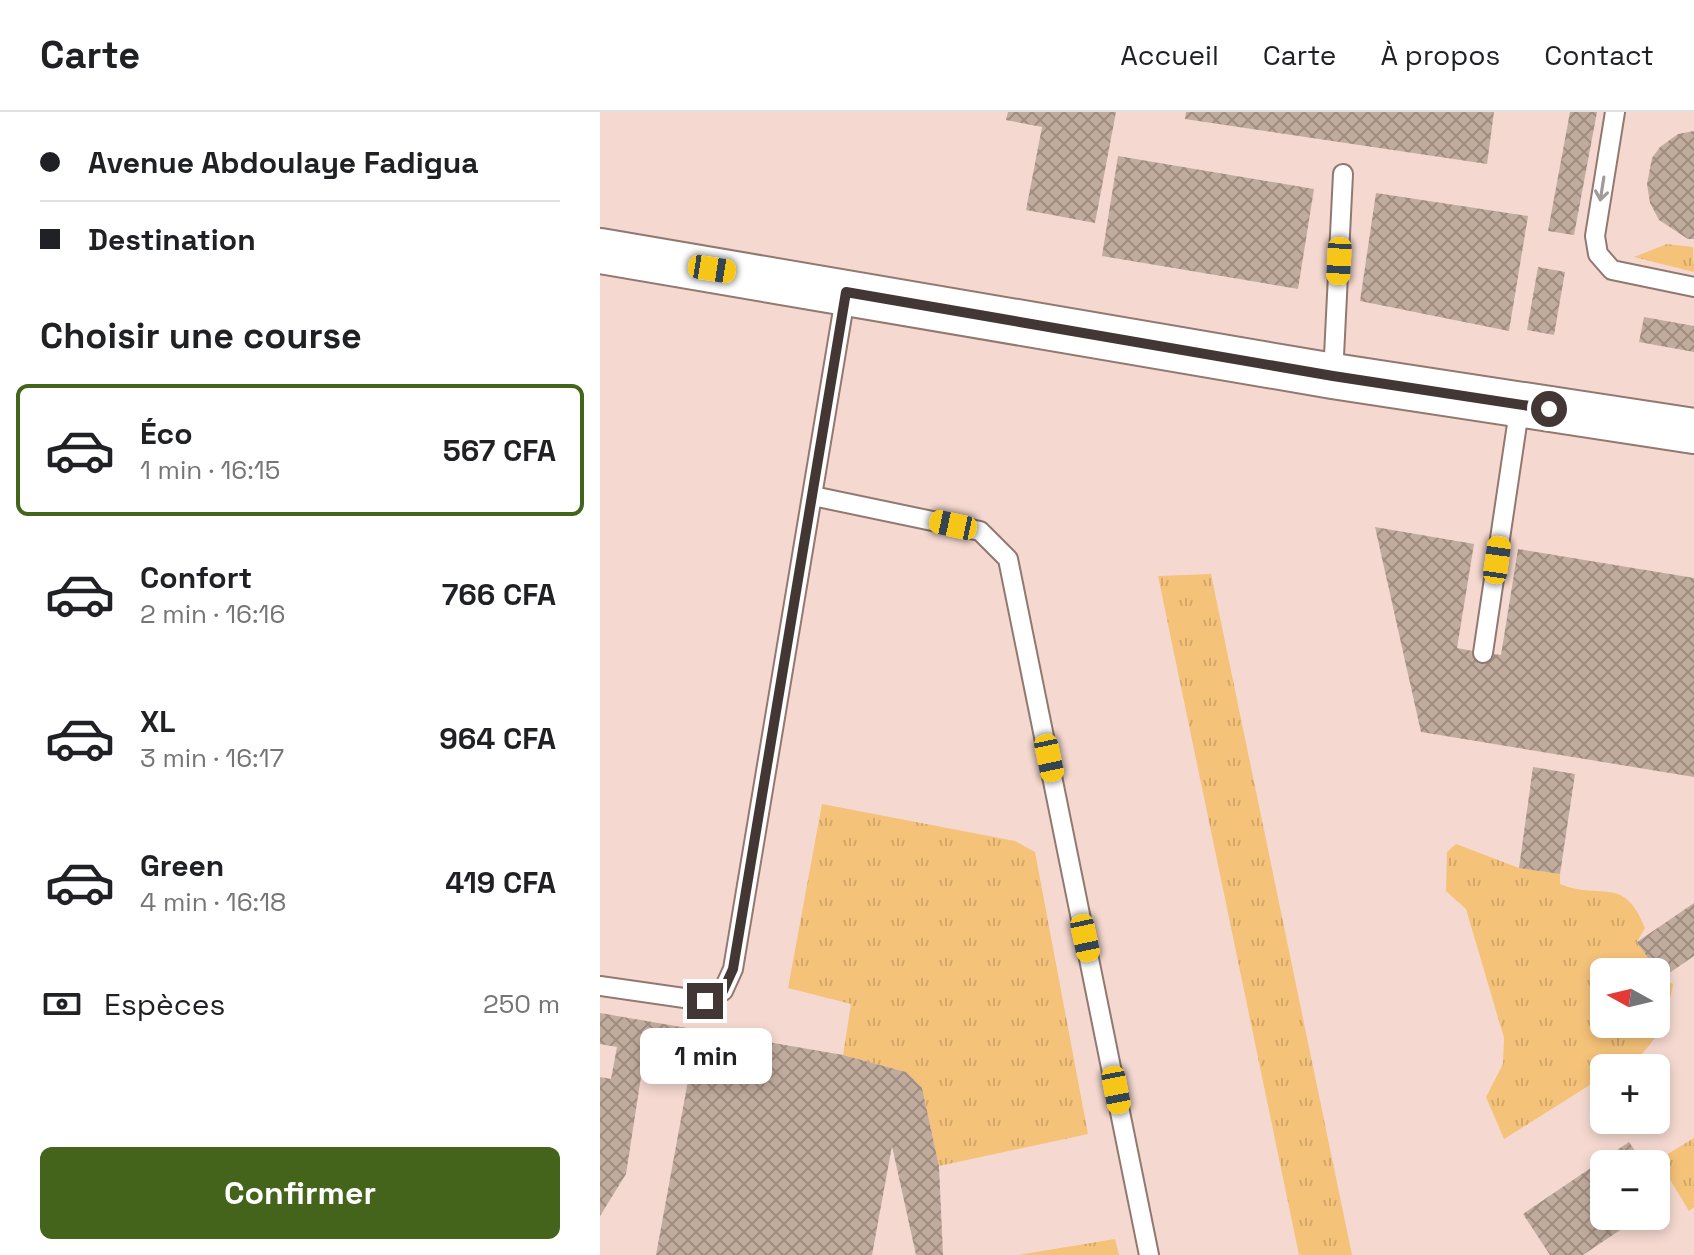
<!DOCTYPE html>
<html lang="fr">
<head>
<meta charset="utf-8">
<style>
	:root { --surface:#fff; --page:#f2f2f2; --text:#202124; --muted:#757577; --line:#e0e0e0; --accent:#43641a }
	body { margin:0; font-family:"Space Grotesk",sans-serif; background:var(--page); color:var(--text); height:100vh; display:flex; flex-direction:column; font-size:30px; white-space:nowrap }
	* { box-sizing:border-box; margin:0 }
	p { font-size:26px; color:var(--muted) }
	.icon { flex:none; width:44px; height:44px; fill:none; stroke:currentColor; stroke-width:2; stroke-linecap:round; stroke-linejoin:round }
	.map { position:relative; flex:1; overflow:hidden }
	.details { display:flex; flex-direction:column; background:var(--surface); width:600px }
	.details>* { flex:none }
	.hud { display:grid; align-content:center; height:176px; padding:0 40px; background:var(--surface) }
	.needle { width:52px; rotate:278deg }
	.controls { position:absolute; left:990px; top:846px; display:grid; gap:16px }
	.controls a { display:grid; place-items:center; width:80px; height:80px; border-radius:12px; background:var(--surface); box-shadow:0 4px 12px #0003; font-size:40px }
	.end { position:absolute; width:36px; height:36px; margin:-18px; border:10px solid #423734; background:#fff; box-shadow:0 0 0 4px #fff }
	.from { border-radius:50% }
	.bubble { position:absolute; height:56px; border-radius:12px; background:var(--surface); box-shadow:0 4px 12px #0003; font-size:26px; font-weight:600; line-height:56px; text-align:center }
	.car { position:absolute; width:24px; height:48px; margin:-24px -12px; border-radius:10px; box-shadow:0 0 6px 2px #0007; background:linear-gradient(#f5c518 24%,#345 0 40%,#f5c518 0 76%,#345 0 86%,#f5c518 0) }
	.hud b { display:flex; align-items:center; gap:28px; height:76px; font-size:30px }
	.hud b+b { border-top:2px solid var(--line) }
	.hud i { width:20px; height:20px; background:var(--text) }
	ul { padding:0; list-style:none }
	li { display:flex; align-items:center; gap:24px; height:132px; margin:0 16px 12px; padding:0 24px; border:4px solid transparent; border-radius:12px }
	li div { flex:1 }
	li b { display:block; font-size:30px }
	li em { font-style:normal; font-weight:600 }
	li.selected { border-color:var(--accent) }
	li>.icon { width:72px; height:72px; stroke-width:1.5 }
	h2 { padding:0 40px; font-size:36px; line-height:96px }
	.pay { display:flex; align-items:center; gap:20px; height:88px; padding:0 40px; font-size:30px }
	.pay p { margin-inline-start:auto }
	.primary-button { display:flex; gap:16px; margin-top:auto; padding:16px 40px }
	.primary-button a { flex:1; height:92px; border-radius:12px; background:var(--accent); color:#fff; font-size:32px; font-weight:600; line-height:92px; text-align:center }
	header { display:flex; align-items:center; gap:48px; box-sizing:border-box; height:112px; padding:0 40px; background:var(--surface); border-bottom:2px solid var(--line) }
	header strong { font-size:38px }
	nav { display:flex; gap:44px; margin-inline-start:auto; font-size:28px }
	main { display:flex; flex:1; min-height:0 }
	.map>svg:first-child { display:block }
	.grass { fill:url(#grass-tufts); fill-rule:evenodd }
	.building { fill:url(#building-cross-hatch) }
	.lines { fill:none; stroke-linecap:round; stroke-linejoin:round }
	.service-casing { stroke:#917870; stroke-width:22 }
	.tertiary-casing { stroke:#917870; stroke-width:48 }
	.service { stroke:#fff; stroke-width:18 }
	.tertiary { stroke:#fff; stroke-width:44 }
	.oneway { stroke:#a09b9a }
	.route { stroke:#423734; stroke-width:10 }
</style>
</head>
<body>
<header>
<strong>Carte</strong>
<nav><a>Accueil</a><a>Carte</a><a>À propos</a><a>Contact</a></nav>
</header>
<main>
<section class="details">
<div class="hud">
<b><i class="from"></i>Avenue Abdoulaye Fadigua</b>
<b><i></i>Destination</b>
</div>
<h2>Choisir une course</h2>
<ul>
<li class="selected"><svg class="icon" aria-label="car" viewBox="0 0 24 24"><path d="M5 17H2v-5l4-1 3-4h7l3 4 3 1v5h-3M9 17h6M6 11h13"/><circle cx="7" cy="17" r="2"/><circle cx="17" cy="17" r="2"/></svg><div><b>Éco</b><p>1 min · 16:15</p></div><em>567 CFA</em></li>
<li><svg class="icon" aria-label="car" viewBox="0 0 24 24"><path d="M5 17H2v-5l4-1 3-4h7l3 4 3 1v5h-3M9 17h6M6 11h13"/><circle cx="7" cy="17" r="2"/><circle cx="17" cy="17" r="2"/></svg><div><b>Confort</b><p>2 min · 16:16</p></div><em>766 CFA</em></li>
<li><svg class="icon" aria-label="car" viewBox="0 0 24 24"><path d="M5 17H2v-5l4-1 3-4h7l3 4 3 1v5h-3M9 17h6M6 11h13"/><circle cx="7" cy="17" r="2"/><circle cx="17" cy="17" r="2"/></svg><div><b>XL</b><p>3 min · 16:17</p></div><em>964 CFA</em></li>
<li><svg class="icon" aria-label="car" viewBox="0 0 24 24"><path d="M5 17H2v-5l4-1 3-4h7l3 4 3 1v5h-3M9 17h6M6 11h13"/><circle cx="7" cy="17" r="2"/><circle cx="17" cy="17" r="2"/></svg><div><b>Green</b><p>4 min · 16:18</p></div><em>419 CFA</em></li>
</ul>
<div class="pay"><svg class="icon" aria-label="cash" viewBox="0 0 24 24"><path d="M3 7h18v10H3z"/><circle cx="12" cy="12" r="2"/></svg>Espèces<p>250 m</p></div>
<div class="primary-button"><a>Confirmer</a></div>
</section>
<div class="map">
<svg width="1094" height="1143" viewBox="0 0 1094 1143">
	<defs>
		<pattern id="grass-tufts" width="24" height="20" patternUnits="userSpaceOnUse" patternTransform="scale(2)"><rect width="24" height="20" fill="#f4c279"/><path d="M3 7l-1-3M5 7V3M7 7l1-3M15 17l-1-3M17 17v-4M19 17l1-3" fill="none" stroke="#d2a769"/></pattern>
		<pattern id="building-cross-hatch" width="8" height="8" patternUnits="userSpaceOnUse" patternTransform="scale(2)"><rect width="8" height="8" fill="#c1ab9c"/><path d="M0 0l8 8M0 8l8-8" fill="none" stroke="#9e8c80"/></pattern>
	</defs>
	<rect width="100%" height="100%" fill="#f5d9d0"/>
	<!-- grass -->
	<path class="grass" d="M 1067,132 L 1093,135 L 1094,160 L 1034,145 Z
		M 611,462 L 752,1143 L 699,1143 L 558,464 Z
		M 222,692 L 415,729 L 435,740 L 488,1022 L 339,1054 L 322,976 L 306,960 L 243,943 L 251,892 L 188,876 Z
		M 856,732 L 919,756 L 960,762 L 960,772 C 1001,789 1024,762 1045,816 L 1037,830 L 1062,866 L 1073,872 C 1067,910 1049,956 1004,956 L 1004,964 L 904,1027 L 886,985 L 903,952 L 904,926 L 866,797 L 846,779 L 847,740 ZM 1004,860 L 1056,860 L 1056,912 L 1004,912 Z
		M 1094,1026 L 1094,1095 L 1089,1099 L 1058,1048 Z
		M 515,1127 L 519,1143 L 418,1143 Z"/>
	<!-- building -->
	<path class="building" d="M 408,0 L 516,0 L 495,111 L 426,98 L 442,15 L 406,8 Z
		M 586,0 L 894,0 L 887,52 L 585,7 Z
		M 970,0 L 997,0 L 974,123 L 948,119 Z
		M 1094,19 L 1094,127 L 1088,127 L 1059,108 L 1050,91 L 1047,72 L 1052,46 L 1060,35 L 1078,22 Z
		M 518,44 L 714,77 L 698,177 L 502,144 Z
		M 776,81 L 928,104 L 909,219 L 760,189 Z
		M 938,155 L 965,160 L 954,223 L 927,218 Z
		M 1044,205 L 1094,214 L 1094,240 L 1039,230 Z
		M 775,415 L 874,432 L 857,536 L 883,541 L 901,543 L 918,437 L 1094,466 L 1094,665 L 821,620 Z
		M 933,655 L 975,662 L 960,762 L 919,756 Z
		M 1094,791 L 1094,844 L 1062,866 L 1037,830 Z
		M 0,901 L 243,943 L 306,960 L 322,976 L 339,1054 L 343,1143 L 316,1143 L 292,1034 L 272,1143 L 56,1143 L 92,947 L 45,939 L 26,1062 L 0,1104 L 0,965 L 11,967 L 17,935 L 0,932 Z
		M 1029,1030 L 1044,1052 L 1004,1052 L 1004,1104 L 1041,1104 L 983,1143 L 950,1143 L 923,1102 Z"/>
	<g class="lines">
		<defs>
			<path id="service" d="M 1015,0 L 995,124 L 998,142 L 1012,158 L 1094,175
				M 733,264 L 743,62
				M 213,384 L 380,419 L 408,447 L 549,1143
				M 883,541 L 920,292
				M 0,874 L 105,889 L 123,879 L 133,857 L 246,180"/>
			<path id="tertiary" d="M 0,139 L 733,264 L 1094,319"/>
		</defs>
		<!-- service casing -->
		<use href="#service" class="service-casing"/>
		<!-- tertiary casing -->
		<use href="#tertiary" class="tertiary-casing"/>
		<!-- service -->
		<use href="#service" class="service"/>
		<!-- tertiary -->
		<use href="#tertiary" class="tertiary"/>
	</g>
	<!-- one-way arrows -->
	<defs><path id="oneway-shaft" d="M-6 0H5M1.5-3L5.5 0L1.5 3" fill="none" stroke-width="1.6" stroke-linecap="round" stroke-linejoin="round" transform="scale(2)"/></defs>
	<use class="oneway" href="#oneway-shaft" transform="translate(1002 77) rotate(99)"/>
	<g class="lines">
		<!-- route -->
		<path class="route" d="M 105,889 L 123,879 L 133,857 L 246,180 L 733,264 L 949,297"/>
	</g>
</svg>
<div class="controls">
<a><svg class="needle" viewBox="-14 -14 28 28"><path d="M0-13l5 13h-10z" fill="#e53935"/><path d="M0 13l5-13h-10z" fill="#757577"/></svg></a>
<a>+</a>
<a>−</a>
</div>
<i class="end from" style="left:949px;top:297px"></i>
<i class="end" style="left:105px;top:889px"></i>
<div class="bubble" style="left:40px;top:916px;width:132px">1 min</div>
<i class="car" style="left:739px;top:149px;rotate:183deg"></i>
<i class="car" style="left:112px;top:157px;rotate:99deg"></i>
<i class="car" style="left:353px;top:413px;rotate:282deg"></i>
<i class="car" style="left:897px;top:448px;rotate:8deg"></i>
<i class="car" style="left:449px;top:646px;rotate:168deg"></i>
<i class="car" style="left:485px;top:826px;rotate:168deg"></i>
<i class="car" style="left:516px;top:978px;rotate:169deg"></i>
</div>
</main>
</body>
</html>
